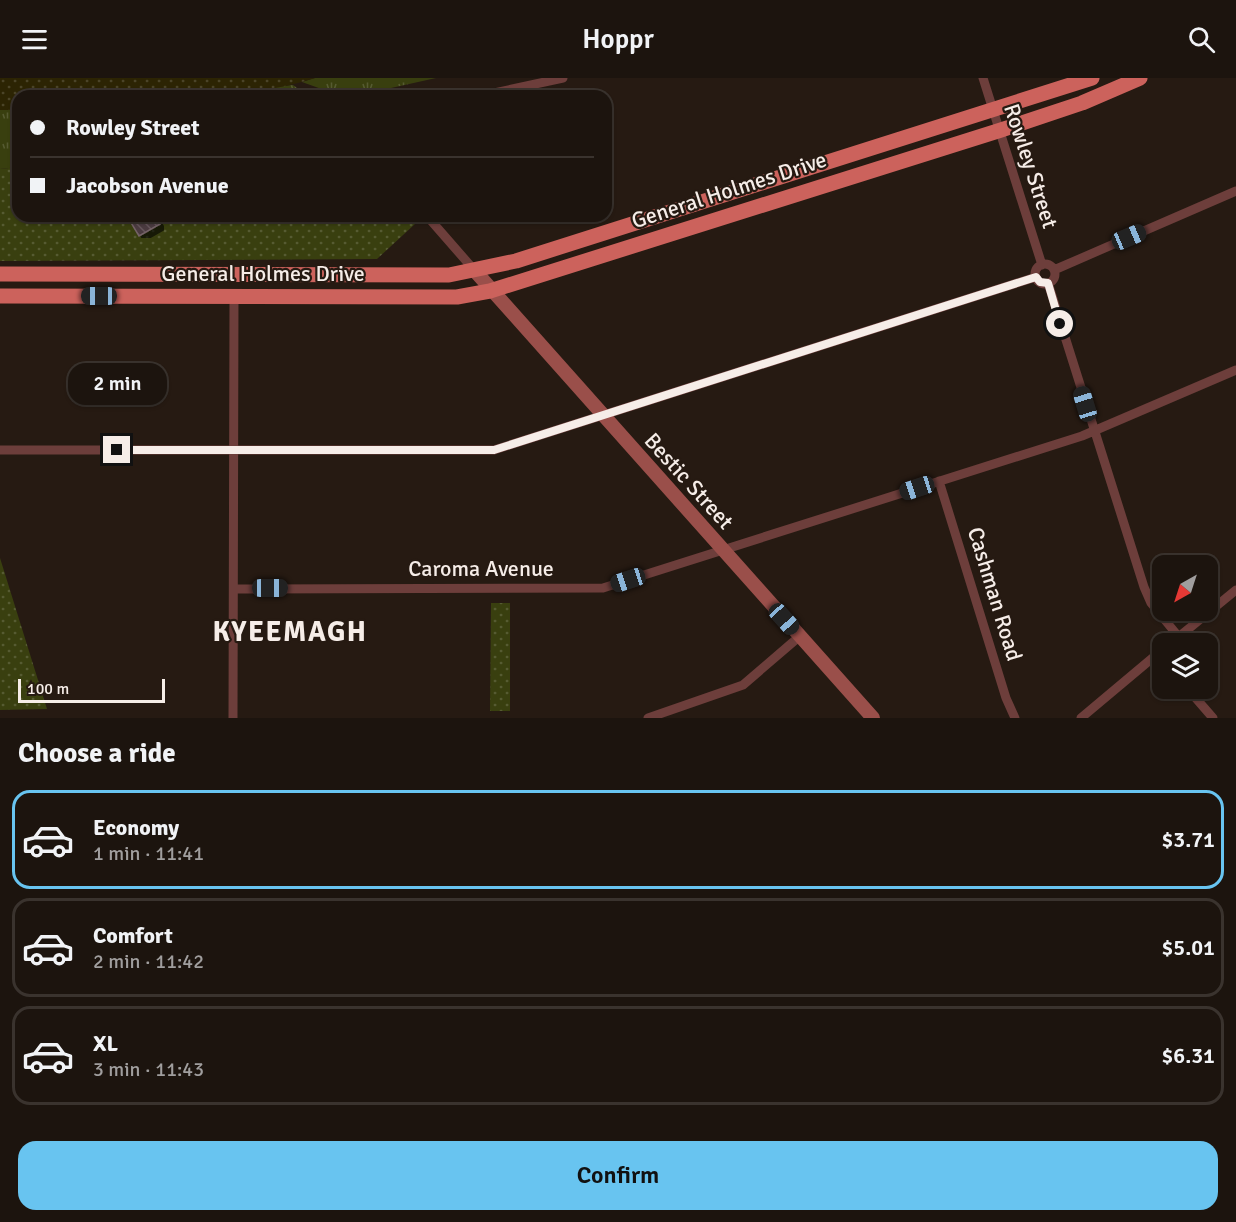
<!DOCTYPE html>
<html lang="en">
<head>
<meta charset="utf-8">
<style>
	:root { --surface:#1c140e; --page:#29211c; --text:#f1f3f6; --muted:#a09e9e; --line:#3a332e; --accent:#68c4f0 }
	body { margin:0; font-family:Signika,sans-serif; background:var(--page); color:var(--text); height:100vh; display:flex; flex-direction:column; font-size:22px; white-space:nowrap }
	* { box-sizing:border-box; margin:0 }
	p { font-size:20px; color:var(--muted) }
	.icon { flex:none; width:33px; height:33px; fill:none; stroke:currentColor; stroke-width:2; stroke-linecap:round; stroke-linejoin:round }
	.map { position:relative; height:640px; overflow:hidden }
	.side { display:flex; flex-direction:column; background:var(--surface); flex:1 }
	.side>* { flex:none }
	.top-card { position:absolute; left:12px; top:12px; width:600px; height:132px; border-radius:18px; box-shadow:0 2px 4px #0004,0 0 0 2px var(--line); display:grid; align-content:center; height:132px; padding:0 18px; background:var(--surface) }
	.needle { width:39px; rotate:219deg }
	.buttons { position:absolute; left:1152px; top:477px; display:grid; gap:12px }
	.buttons a { display:grid; place-items:center; width:66px; height:66px; border-radius:12px; background:var(--surface); box-shadow:0 2px 4px #0004,0 0 0 2px var(--line); font-size:30px }
	.scale { position:absolute; left:18px; bottom:15px; width:147px; box-sizing:border-box; padding-left:6px; border:3px solid #f6ede8; border-top:0; font-size:16px; line-height:21px; white-space:nowrap; color:#f6ede8; -webkit-text-stroke:4px #261a12; paint-order:stroke }
	.end { position:absolute; width:27px; height:27px; margin:-14px; border:8px solid #f6ede8; background:#111; box-shadow:0 0 0 3px #111 }
	.from { border-radius:50% }
	.bubble { position:absolute; height:42px; border-radius:18px; background:var(--surface); box-shadow:0 2px 4px #0004,0 0 0 2px var(--line); font-size:20px; font-weight:600; line-height:42px; text-align:center }
	.car { position:absolute; width:18px; height:36px; margin:-18px -9px; border-radius:8px; box-shadow:0 0 4px 2px #0007; background:linear-gradient(#222 24%,#8ab4d8 0 40%,#222 0 76%,#8ab4d8 0 86%,#222 0) }
	.top-card b { display:flex; align-items:center; gap:21px; height:57px; font-size:22px }
	.top-card b+b { border-top:2px solid var(--line) }
	.top-card i { width:15px; height:15px; background:var(--text) }
	ul { padding:0; list-style:none }
	li { display:flex; align-items:center; gap:18px; height:99px; margin:0 12px 9px; padding:0 6px; border:3px solid var(--line); border-radius:18px }
	li div { flex:1 }
	li b { display:block; font-size:22px }
	li em { font-style:normal; font-weight:600 }
	li.on { border-color:var(--accent) }
	li>.icon { width:54px; height:54px; stroke-width:1.5 }
	h2 { padding:0 18px; font-size:27px; line-height:72px }
	.primary-button { display:flex; gap:12px; margin-top:auto; padding:12px 18px }
	.primary-button a { flex:1; height:69px; border-radius:18px; background:var(--accent); color:#111; font-size:24px; font-weight:600; line-height:69px; text-align:center }
	header { display:flex; justify-content:space-between; align-items:center; height:78px; padding:0 18px; background:var(--surface); font-size:27px; font-weight:600 }
	.map>svg:first-child { display:block }
	.grass { fill:url(#grass-tufts) }
	.sand { fill:url(#sand-dots) }
	.park { fill:url(#park-dots) }
	.building { fill:url(#building-back-hatch); stroke:#746267; stroke-width:1.5; filter:url(#shadow) }
	.lines { fill:none; stroke-linecap:round; stroke-linejoin:round }
	.minor { stroke:#6d3e3b; stroke-width:9 }
	.secondary { stroke:#9a4f4a; stroke-width:14 }
	.trunk { stroke:#cc625c; stroke-width:15 }
	.route { stroke:#f6ede8; stroke-width:8 }
	.labels { text-anchor:middle; dominant-baseline:central; stroke-width:4.5; stroke-linejoin:round; paint-order:stroke }
	.street-label { font-size:22px; fill:#f6ede8; stroke:#261a12 }
	.district-label { font-size:28px; font-weight:bold; letter-spacing:1.5px; fill:#f6ede8; stroke:#261a12 }
</style>
</head>
<body>
<header><svg class="icon" aria-label="menu" viewBox="0 0 24 24"><path d="M4 6h16M4 12h16M4 18h16"/></svg>Hoppr<svg class="icon" aria-label="search" viewBox="0 0 24 24"><circle cx="10" cy="10" r="6"/><path d="M15 15l6 6"/></svg></header>
<div class="map">
<svg width="1236" height="640" viewBox="0 0 1236 640">
	<defs>
		<pattern id="grass-tufts" width="24" height="20" patternUnits="userSpaceOnUse" patternTransform="scale(1.5)"><rect width="24" height="20" fill="#393f0f"/><path d="M3 7l-1-3M5 7V3M7 7l1-3M15 17l-1-3M17 17v-4M19 17l1-3" fill="none" stroke="#565b32"/></pattern>
		<pattern id="sand-dots" width="8" height="8" patternUnits="userSpaceOnUse" patternTransform="scale(1.5)"><rect width="8" height="8" fill="#2c2403"/><path d="M2 2h.1M6 6h.1" fill="none" stroke="#4b4428" stroke-width="1.8" stroke-linecap="round"/></pattern>
		<pattern id="park-dots" width="8" height="8" patternUnits="userSpaceOnUse" patternTransform="scale(1.5)"><rect width="8" height="8" fill="#393f0f"/><path d="M2 2h.1M6 6h.1" fill="none" stroke="#565b32" stroke-width="1.8" stroke-linecap="round"/></pattern>
		<pattern id="building-back-hatch" width="6" height="6" patternUnits="userSpaceOnUse" patternTransform="scale(1.5)"><rect width="6" height="6" fill="#4b3a3f"/><path d="M-1 5l2 2M0 0l6 6M5-1l2 2" fill="none" stroke="#66575b"/></pattern>
		<filter id="shadow"><feDropShadow dx="5" dy="5" stdDeviation="0" flood-color="#0009"/></filter>
	</defs>
	<rect width="100%" height="100%" fill="#261a12"/>
	<!-- grass -->
	<path class="grass" d="M 315,0 L 436,0 L 355,18 L 341,18 L 302,4 Z
		M 293,7 L 308,18 L 200,18 Z
		M 0,32 L 18,32 L 18,89 L 0,91 Z"/>
	<!-- sand -->
	<path class="sand" d="M 0,0 L 315,0 C 230,28 109,18 18,18 L 18,32 L 0,32 Z"/>
	<!-- park -->
	<path class="park" d="M 18,89 L 18,138 L 408,138 L 415,146 L 377,181 L 0,183 L 0,91 Z
		M 0,480 L 47,631 L 0,632 Z
		M 491,525 L 510,525 L 510,633 L 490,633 Z"/>
	<!-- building -->
	<path class="building" d="M 127,138 L 155,138 L 160,146 L 139,158 Z"/>
	<g class="lines">
		<!-- minor -->
		<path class="minor" d="M 983,0 L 1042,187
			M 480,18 L 563,0
			M 427,138 L 475,193
			M1035 196a10 10 0 1 1 20 0a10 10 0 1 1-20 0Z
			M 1054,192 L 1236,113
			M 1048,205 L 1144,509 L 1151,525 L 1178,558
			M 0,372 L 494,372 L 1036,199
			M 939,403 L 1006,620 L 1015,640
			M 234,511 L 603,510 L 1082,358 L 1236,292
			M 1170,566 L 1236,512
			M 1187,610 L 1213,640
			M 233,640 L 234,217
			M 648,640 L 743,607 L 800,558
			M 1081,640 L 1162,572"/>
		<!-- secondary -->
		<path class="secondary" d="M 475,193 L 873,640"/>
		<!-- trunk -->
		<path class="trunk" d="M 0,196 L 449,197 L 516,183 L 1092,0
			M 0,218 L 457,219 L 490,213 L 1001,52 L 1082,25 L 1140,0"/>
	</g>
	<g class="lines">
		<!-- route -->
		<path class="route" d="M 117,372 L 494,372 L 1036,199 L 1040,204 L 1048,205 L 1060,246"/>
	</g>
	<g class="labels">
		<!-- street labels -->
		<g class="street-label">
			<text transform="translate(1031 88) rotate(72)">Rowley Street</text>
			<text transform="translate(729 112) rotate(-18)">General Holmes Drive</text>
			<text x="263" y="195">General Holmes Drive</text>
			<text transform="translate(689 403) rotate(48)">Bestic Street</text>
			<text x="481" y="490">Caroma Avenue</text>
			<text transform="translate(995 516) rotate(73)">Cashman Road</text>
		</g>
		<!-- district labels -->
		<g class="district-label">
			<text x="290" y="554">KYEEMAGH</text>
		</g>
	</g>
</svg>
<div class="buttons">
<a><svg class="needle" viewBox="-14 -14 28 28"><path d="M0-13l5 13h-10z" fill="#e53935"/><path d="M0 13l5-13h-10z" fill="#a09e9e"/></svg></a>
<a><svg class="icon" aria-label="layers" viewBox="0 0 24 24"><path d="M12 4l9 5-9 5-9-5zM3 14l9 5 9-5"/></svg></a>
</div>
<div class="scale">100 m</div>
<i class="end from" style="left:1060px;top:246px"></i>
<i class="end" style="left:117px;top:372px"></i>
<div class="bubble" style="left:68px;top:285px;width:99px">2 min</div>
<i class="car" style="left:1129px;top:159px;rotate:67deg"></i>
<i class="car" style="left:99px;top:218px;rotate:270deg"></i>
<i class="car" style="left:1085px;top:326px;rotate:343deg"></i>
<i class="car" style="left:917px;top:410px;rotate:252deg"></i>
<i class="car" style="left:628px;top:502px;rotate:252deg"></i>
<i class="car" style="left:270px;top:510px;rotate:90deg"></i>
<i class="car" style="left:784px;top:541px;rotate:138deg"></i>
<div class="top-card">
<b><i class="from"></i>Rowley Street</b>
<b><i></i>Jacobson Avenue</b>
</div>
</div>
<section class="side">
<h2>Choose a ride</h2>
<ul>
<li class="on"><svg class="icon" aria-label="car" viewBox="0 0 24 24"><path d="M5 17H2v-5l4-1 3-4h7l3 4 3 1v5h-3M9 17h6M6 11h13"/><circle cx="7" cy="17" r="2"/><circle cx="17" cy="17" r="2"/></svg><div><b>Economy</b><p>1 min · 11:41</p></div><em>$3.71</em></li>
<li><svg class="icon" aria-label="car" viewBox="0 0 24 24"><path d="M5 17H2v-5l4-1 3-4h7l3 4 3 1v5h-3M9 17h6M6 11h13"/><circle cx="7" cy="17" r="2"/><circle cx="17" cy="17" r="2"/></svg><div><b>Comfort</b><p>2 min · 11:42</p></div><em>$5.01</em></li>
<li><svg class="icon" aria-label="car" viewBox="0 0 24 24"><path d="M5 17H2v-5l4-1 3-4h7l3 4 3 1v5h-3M9 17h6M6 11h13"/><circle cx="7" cy="17" r="2"/><circle cx="17" cy="17" r="2"/></svg><div><b>XL</b><p>3 min · 11:43</p></div><em>$6.31</em></li>
</ul>
<div class="primary-button"><a>Confirm</a></div>
</section>
</body>
</html>
